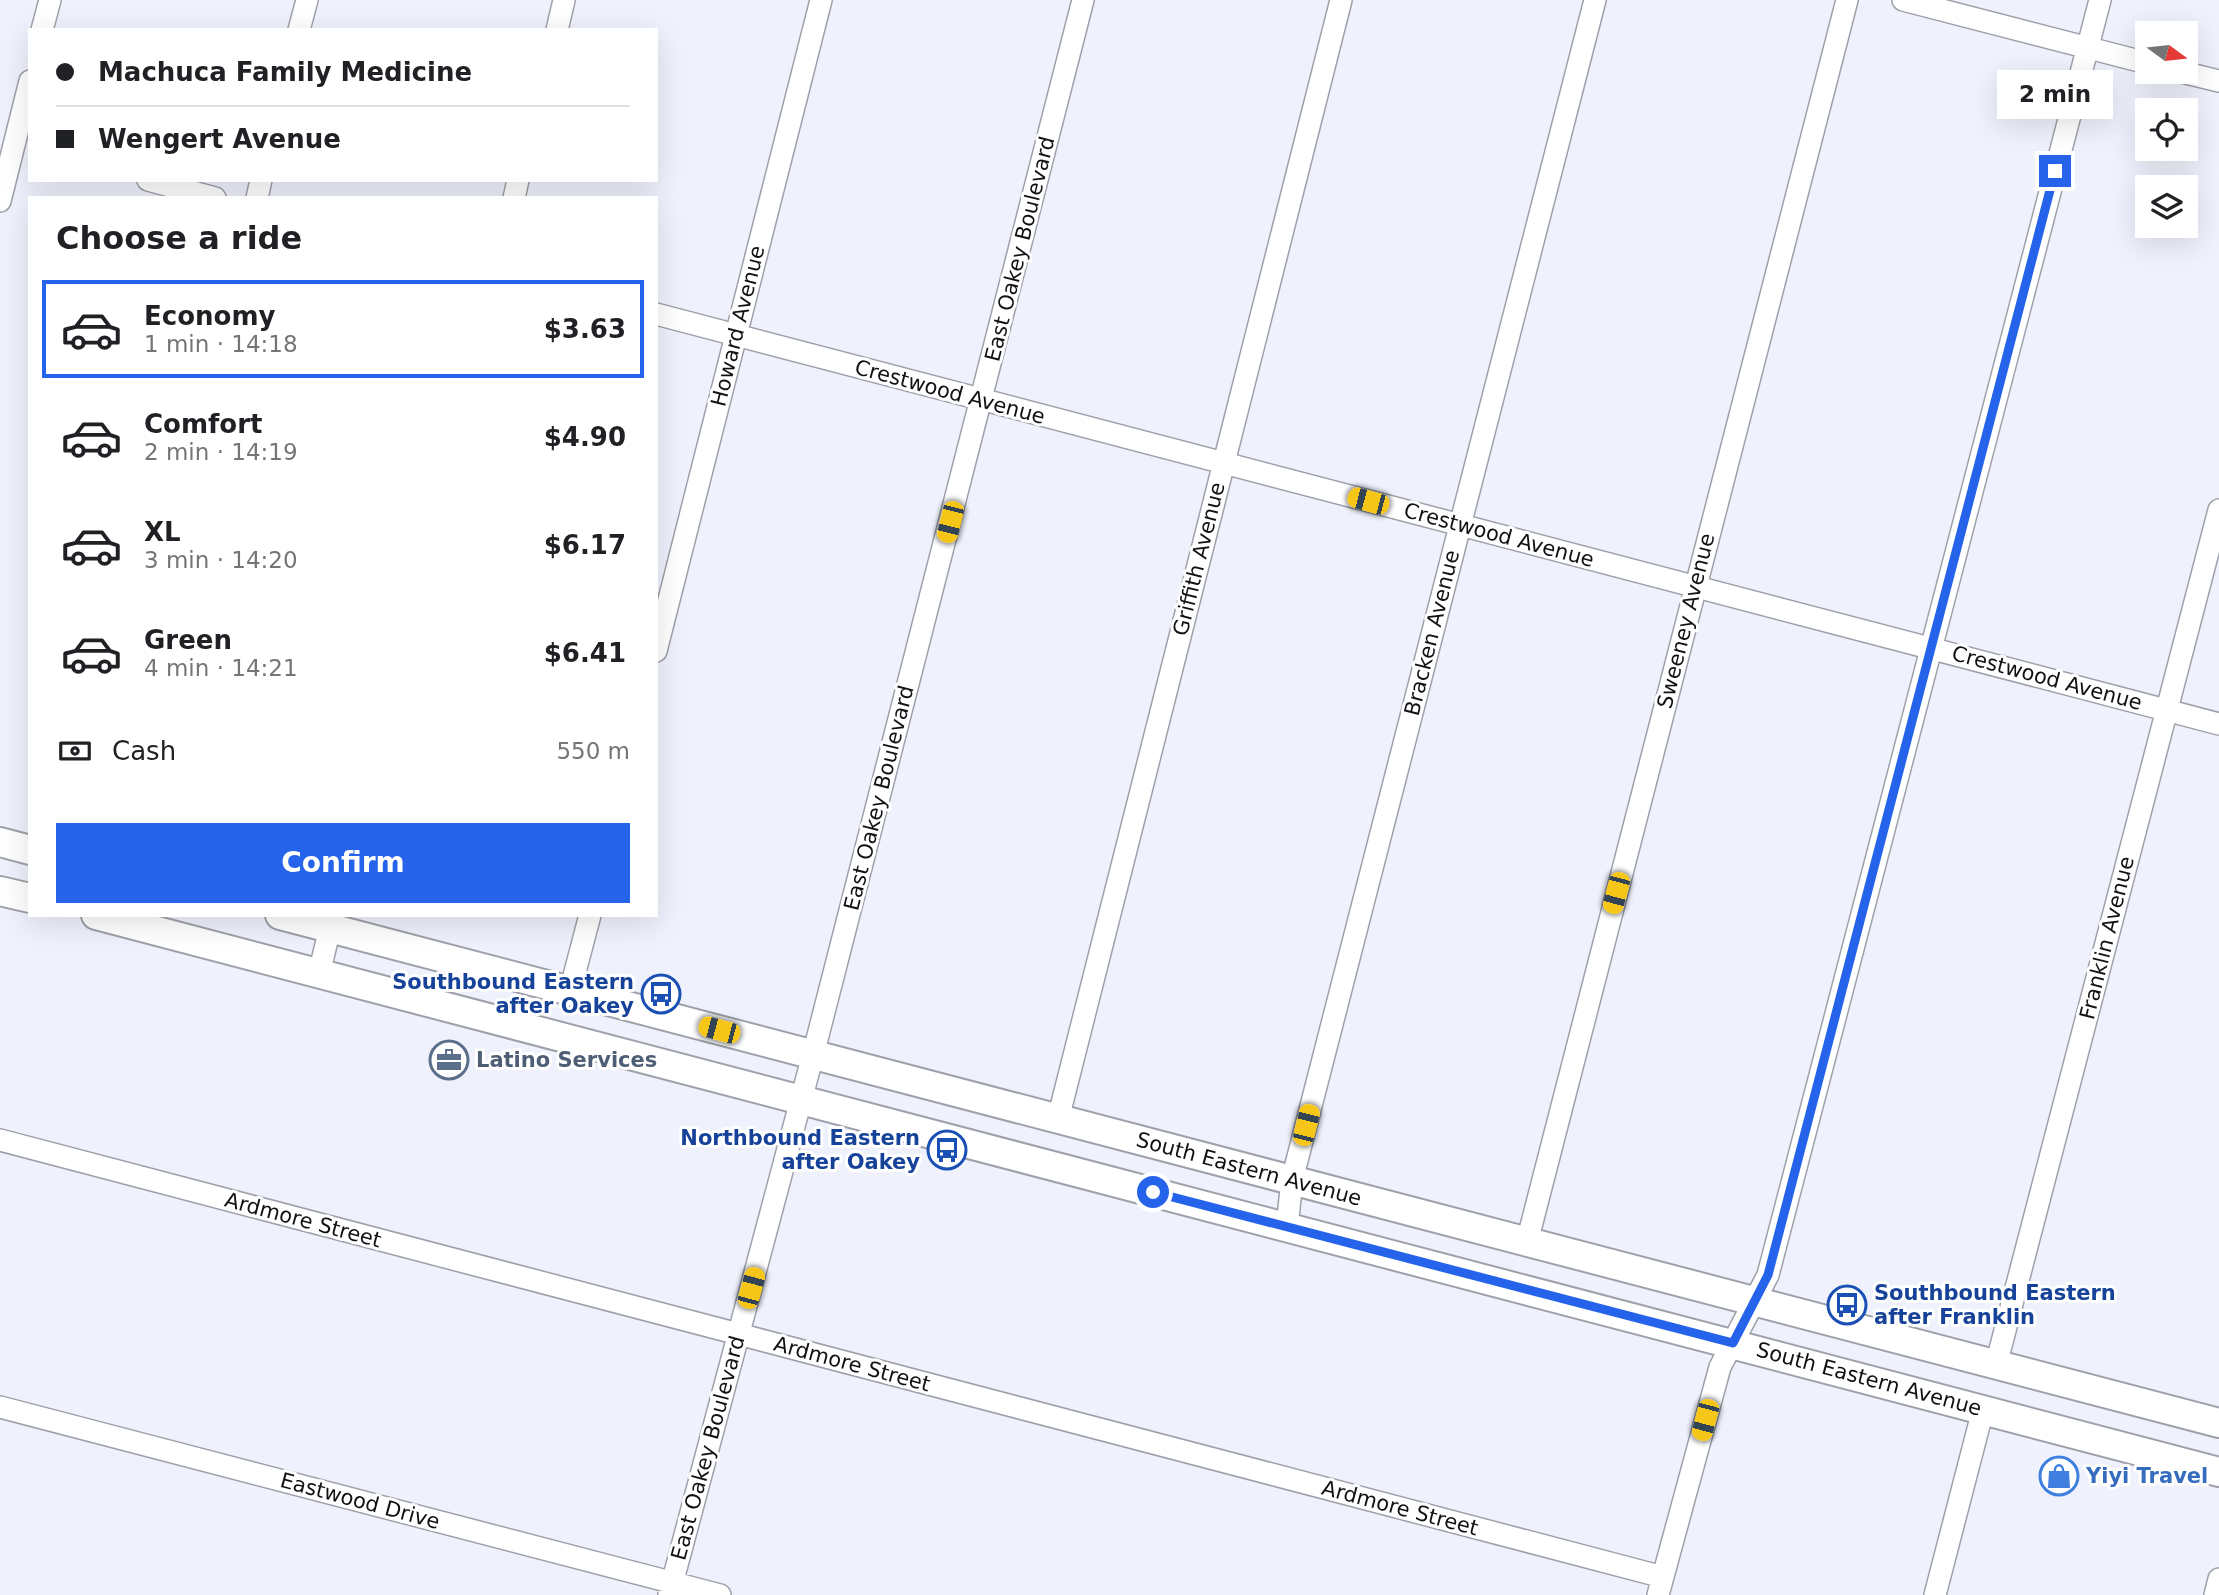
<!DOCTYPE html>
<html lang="en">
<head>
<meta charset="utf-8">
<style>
	:root { --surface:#fff; --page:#f6f6f6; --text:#202124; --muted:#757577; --line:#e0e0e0; --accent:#2563eb }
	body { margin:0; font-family:"DejaVu Sans",sans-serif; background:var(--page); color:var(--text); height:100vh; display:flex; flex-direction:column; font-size:26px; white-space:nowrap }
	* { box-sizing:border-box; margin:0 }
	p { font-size:23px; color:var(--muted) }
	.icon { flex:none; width:38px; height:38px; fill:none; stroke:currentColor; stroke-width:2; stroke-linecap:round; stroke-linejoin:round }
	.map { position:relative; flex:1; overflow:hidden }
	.panel { position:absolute; left:28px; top:196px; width:630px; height:721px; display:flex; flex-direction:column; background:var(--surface); border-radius:0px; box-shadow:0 7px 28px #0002 }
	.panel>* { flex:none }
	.top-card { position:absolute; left:28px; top:28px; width:630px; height:154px; border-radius:0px; box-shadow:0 7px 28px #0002; display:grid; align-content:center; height:154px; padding:0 28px; background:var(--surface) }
	.needle { width:46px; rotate:105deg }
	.fabs { position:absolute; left:2135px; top:21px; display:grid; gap:14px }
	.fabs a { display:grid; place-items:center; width:63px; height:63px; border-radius:0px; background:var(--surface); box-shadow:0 7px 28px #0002; font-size:35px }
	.end { position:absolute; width:32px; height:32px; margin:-16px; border:9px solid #2563eb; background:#fff; box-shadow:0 0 0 4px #fff }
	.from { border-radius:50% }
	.bubble { position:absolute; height:49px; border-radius:0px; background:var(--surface); box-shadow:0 7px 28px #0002; font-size:23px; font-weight:700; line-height:49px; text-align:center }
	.car { position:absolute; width:21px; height:42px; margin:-21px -10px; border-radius:9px; box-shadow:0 0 5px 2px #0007; background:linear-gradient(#f5c518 24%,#345 0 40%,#f5c518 0 76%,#345 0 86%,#f5c518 0) }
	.top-card b { display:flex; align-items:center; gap:24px; height:66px; font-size:26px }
	.top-card b+b { border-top:2px solid var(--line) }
	.top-card i { width:18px; height:18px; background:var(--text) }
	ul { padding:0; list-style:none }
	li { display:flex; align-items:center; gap:21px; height:98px; margin:0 14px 10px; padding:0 14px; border:4px solid transparent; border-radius:0px }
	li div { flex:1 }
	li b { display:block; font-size:26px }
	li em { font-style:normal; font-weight:700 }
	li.active { border-color:var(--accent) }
	li>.icon { width:63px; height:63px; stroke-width:1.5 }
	h2 { padding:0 28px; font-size:32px; line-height:84px }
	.pay { display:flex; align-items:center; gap:18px; height:77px; padding:0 28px; font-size:26px }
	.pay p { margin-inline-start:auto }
	.primary-button { display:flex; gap:14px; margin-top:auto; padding:14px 28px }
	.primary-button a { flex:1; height:80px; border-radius:0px; background:var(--accent); color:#fff; font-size:28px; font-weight:700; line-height:80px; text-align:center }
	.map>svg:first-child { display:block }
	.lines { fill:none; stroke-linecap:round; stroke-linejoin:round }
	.minor-casing { stroke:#9ea1a9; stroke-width:24 }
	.major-casing { stroke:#9ea1a9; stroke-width:32 }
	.minor { stroke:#fff; stroke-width:21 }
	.major { stroke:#fff; stroke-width:28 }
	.route { stroke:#2563eb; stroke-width:9 }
	.labels { text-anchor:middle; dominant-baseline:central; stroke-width:6; stroke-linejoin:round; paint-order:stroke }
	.street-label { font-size:21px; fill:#101114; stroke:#fff }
	.transit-label { font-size:21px; font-weight:bold; fill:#164399; stroke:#fff; text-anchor:end }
	.service-label { font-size:21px; font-weight:bold; fill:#4e5e75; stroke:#fff; text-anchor:start }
	.shop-label { font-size:21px; font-weight:bold; fill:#366cbe; stroke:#fff; text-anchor:start }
</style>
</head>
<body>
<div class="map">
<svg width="2219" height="1595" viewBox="0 0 2219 1595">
	<rect width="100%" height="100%" fill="#eff2fc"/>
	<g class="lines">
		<defs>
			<path id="minor" d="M 1903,0 L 2147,63
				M 42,30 L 50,0
				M 299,30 L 307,0
				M 557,30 L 564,0
				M 2182,72 L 2219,81
				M 148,180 L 215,198
				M 257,198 L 261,180
				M 514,198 L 518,180
				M 0,201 L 30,81
				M 656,314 L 2219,724
				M 656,651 L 821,0
				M 319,974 L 333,915
				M 570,991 L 590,915
				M 1058,1119 L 1341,0
				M 0,1140 L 1663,1577
				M 1287,1227 L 1292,1180 L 1595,0
				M 1527,1242 L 1847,0
				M 1996,1365 L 2219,510
				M 0,1407 L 720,1595
				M 669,1595 L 813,1055 L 1083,0
				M 1658,1595 L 1720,1367 L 1768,1275 L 2100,0
				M 1935,1595 L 1983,1410
				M 2215,1595 L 2219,1579"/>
			<path id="major" d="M 0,842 L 30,850
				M 0,891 L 30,898
				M 96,915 L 2219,1472
				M 280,915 L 2219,1423"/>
		</defs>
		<!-- minor casing -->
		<use href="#minor" class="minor-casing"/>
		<!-- major casing -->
		<use href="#major" class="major-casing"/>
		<!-- minor -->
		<use href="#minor" class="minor"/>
		<!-- major -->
		<use href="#major" class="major"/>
	</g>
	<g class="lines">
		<!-- route -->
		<path class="route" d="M 1153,1192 L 1733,1343 L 1768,1275 L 2055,171"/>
	</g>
	<!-- icons -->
	<defs>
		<symbol id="bus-ring" viewBox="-11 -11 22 22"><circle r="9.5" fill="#fff" stroke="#1a4fb4" stroke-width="1.5"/><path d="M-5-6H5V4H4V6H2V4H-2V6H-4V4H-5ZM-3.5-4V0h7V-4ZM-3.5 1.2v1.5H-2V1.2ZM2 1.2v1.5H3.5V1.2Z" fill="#1a4fb4"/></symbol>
		<symbol id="office-ring" viewBox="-11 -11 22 22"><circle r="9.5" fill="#fff" stroke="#5c6f8a" stroke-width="1.5"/><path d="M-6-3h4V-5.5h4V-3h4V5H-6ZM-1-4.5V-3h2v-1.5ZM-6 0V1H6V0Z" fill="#5c6f8a"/></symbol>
		<symbol id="shop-ring" viewBox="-11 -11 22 22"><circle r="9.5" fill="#fff" stroke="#3f7fe0" stroke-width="1.5"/><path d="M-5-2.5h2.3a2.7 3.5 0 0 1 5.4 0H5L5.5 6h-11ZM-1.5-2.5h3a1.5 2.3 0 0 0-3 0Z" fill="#3f7fe0"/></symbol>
	</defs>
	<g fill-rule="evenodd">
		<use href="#bus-ring" x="639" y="972" width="44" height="44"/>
		<use href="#office-ring" x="427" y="1038" width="44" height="44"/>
		<use href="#bus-ring" x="925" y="1128" width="44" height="44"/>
		<use href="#bus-ring" x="1825" y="1283" width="44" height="44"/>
		<use href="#shop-ring" x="2037" y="1454" width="44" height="44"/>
	</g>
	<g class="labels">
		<!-- street labels -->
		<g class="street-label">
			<text transform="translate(1020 249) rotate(-76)">East Oakey Boulevard</text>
			<text transform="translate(738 326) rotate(-76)">Howard Avenue</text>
			<text transform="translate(950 392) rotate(15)">Crestwood Avenue</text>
			<text transform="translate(1499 535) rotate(15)">Crestwood Avenue</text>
			<text transform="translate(1199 559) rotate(-76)">Griffith Avenue</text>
			<text transform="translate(1686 621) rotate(-76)">Sweeney Avenue</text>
			<text transform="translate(1432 633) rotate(-76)">Bracken Avenue</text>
			<text transform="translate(2047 678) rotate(15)">Crestwood Avenue</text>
			<text transform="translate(879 798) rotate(-76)">East Oakey Boulevard</text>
			<text transform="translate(2107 938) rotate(-76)">Franklin Avenue</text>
			<text transform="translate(1249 1169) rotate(15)">South Eastern Avenue</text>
			<text transform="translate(303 1220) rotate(15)">Ardmore Street</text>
			<text transform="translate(852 1364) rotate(15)">Ardmore Street</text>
			<text transform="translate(1869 1379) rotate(15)">South Eastern Avenue</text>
			<text transform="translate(708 1448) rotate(-75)">East Oakey Boulevard</text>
			<text transform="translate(360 1501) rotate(15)">Eastwood Drive</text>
			<text transform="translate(1400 1508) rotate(15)">Ardmore Street</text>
		</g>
		<!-- transit labels -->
		<g class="transit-label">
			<text x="634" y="982">Southbound Eastern<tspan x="634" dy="24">after Oakey</tspan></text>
			<text x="920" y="1138">Northbound Eastern<tspan x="920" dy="24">after Oakey</tspan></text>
			<text x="1874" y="1293" text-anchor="start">Southbound Eastern<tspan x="1874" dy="24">after Franklin</tspan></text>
		</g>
		<!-- service labels -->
		<g class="service-label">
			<text x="476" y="1060">Latino Services</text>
		</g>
		<!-- shop labels -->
		<g class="shop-label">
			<text x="2086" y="1476">Yiyi Travel</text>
		</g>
	</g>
</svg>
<div class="fabs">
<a><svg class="needle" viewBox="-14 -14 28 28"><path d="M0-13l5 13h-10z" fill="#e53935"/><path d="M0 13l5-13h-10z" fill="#757577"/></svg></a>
<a><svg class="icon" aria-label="locate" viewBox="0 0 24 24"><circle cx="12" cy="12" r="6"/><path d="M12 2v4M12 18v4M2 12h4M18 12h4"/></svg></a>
<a><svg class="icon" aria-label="layers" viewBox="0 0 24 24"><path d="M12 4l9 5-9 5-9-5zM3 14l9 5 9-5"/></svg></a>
</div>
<i class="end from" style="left:1153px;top:1192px"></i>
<i class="end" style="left:2055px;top:171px"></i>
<div class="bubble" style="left:1997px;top:70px;width:116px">2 min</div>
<i class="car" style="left:1368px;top:501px;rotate:285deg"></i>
<i class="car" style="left:950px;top:522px;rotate:194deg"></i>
<i class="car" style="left:1616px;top:893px;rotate:195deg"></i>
<i class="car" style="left:719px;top:1030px;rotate:285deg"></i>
<i class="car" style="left:1306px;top:1125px;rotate:14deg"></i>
<i class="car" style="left:751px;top:1288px;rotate:15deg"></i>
<i class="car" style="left:1705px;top:1420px;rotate:195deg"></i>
<div class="top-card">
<b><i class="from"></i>Machuca Family Medicine</b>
<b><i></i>Wengert Avenue</b>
</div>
<section class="panel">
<h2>Choose a ride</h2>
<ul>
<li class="active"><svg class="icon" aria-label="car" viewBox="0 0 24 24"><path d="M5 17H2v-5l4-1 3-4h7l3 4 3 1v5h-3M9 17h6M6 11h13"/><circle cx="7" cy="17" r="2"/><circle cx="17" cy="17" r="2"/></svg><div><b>Economy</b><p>1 min · 14:18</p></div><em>$3.63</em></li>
<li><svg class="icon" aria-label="car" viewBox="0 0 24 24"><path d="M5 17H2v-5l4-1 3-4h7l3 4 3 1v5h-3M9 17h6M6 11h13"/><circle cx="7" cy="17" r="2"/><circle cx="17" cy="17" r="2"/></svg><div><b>Comfort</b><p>2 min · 14:19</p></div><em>$4.90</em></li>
<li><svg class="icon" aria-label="car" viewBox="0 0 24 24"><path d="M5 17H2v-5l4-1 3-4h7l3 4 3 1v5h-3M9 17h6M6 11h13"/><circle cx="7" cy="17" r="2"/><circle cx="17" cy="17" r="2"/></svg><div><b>XL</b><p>3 min · 14:20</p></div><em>$6.17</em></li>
<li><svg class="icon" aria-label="car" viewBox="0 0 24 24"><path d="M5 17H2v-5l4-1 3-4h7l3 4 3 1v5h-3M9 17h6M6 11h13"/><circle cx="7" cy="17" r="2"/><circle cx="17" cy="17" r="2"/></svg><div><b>Green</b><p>4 min · 14:21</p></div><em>$6.41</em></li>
</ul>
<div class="pay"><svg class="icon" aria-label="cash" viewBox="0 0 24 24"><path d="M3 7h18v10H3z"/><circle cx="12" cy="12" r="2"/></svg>Cash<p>550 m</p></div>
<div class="primary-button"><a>Confirm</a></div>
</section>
</div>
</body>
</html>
